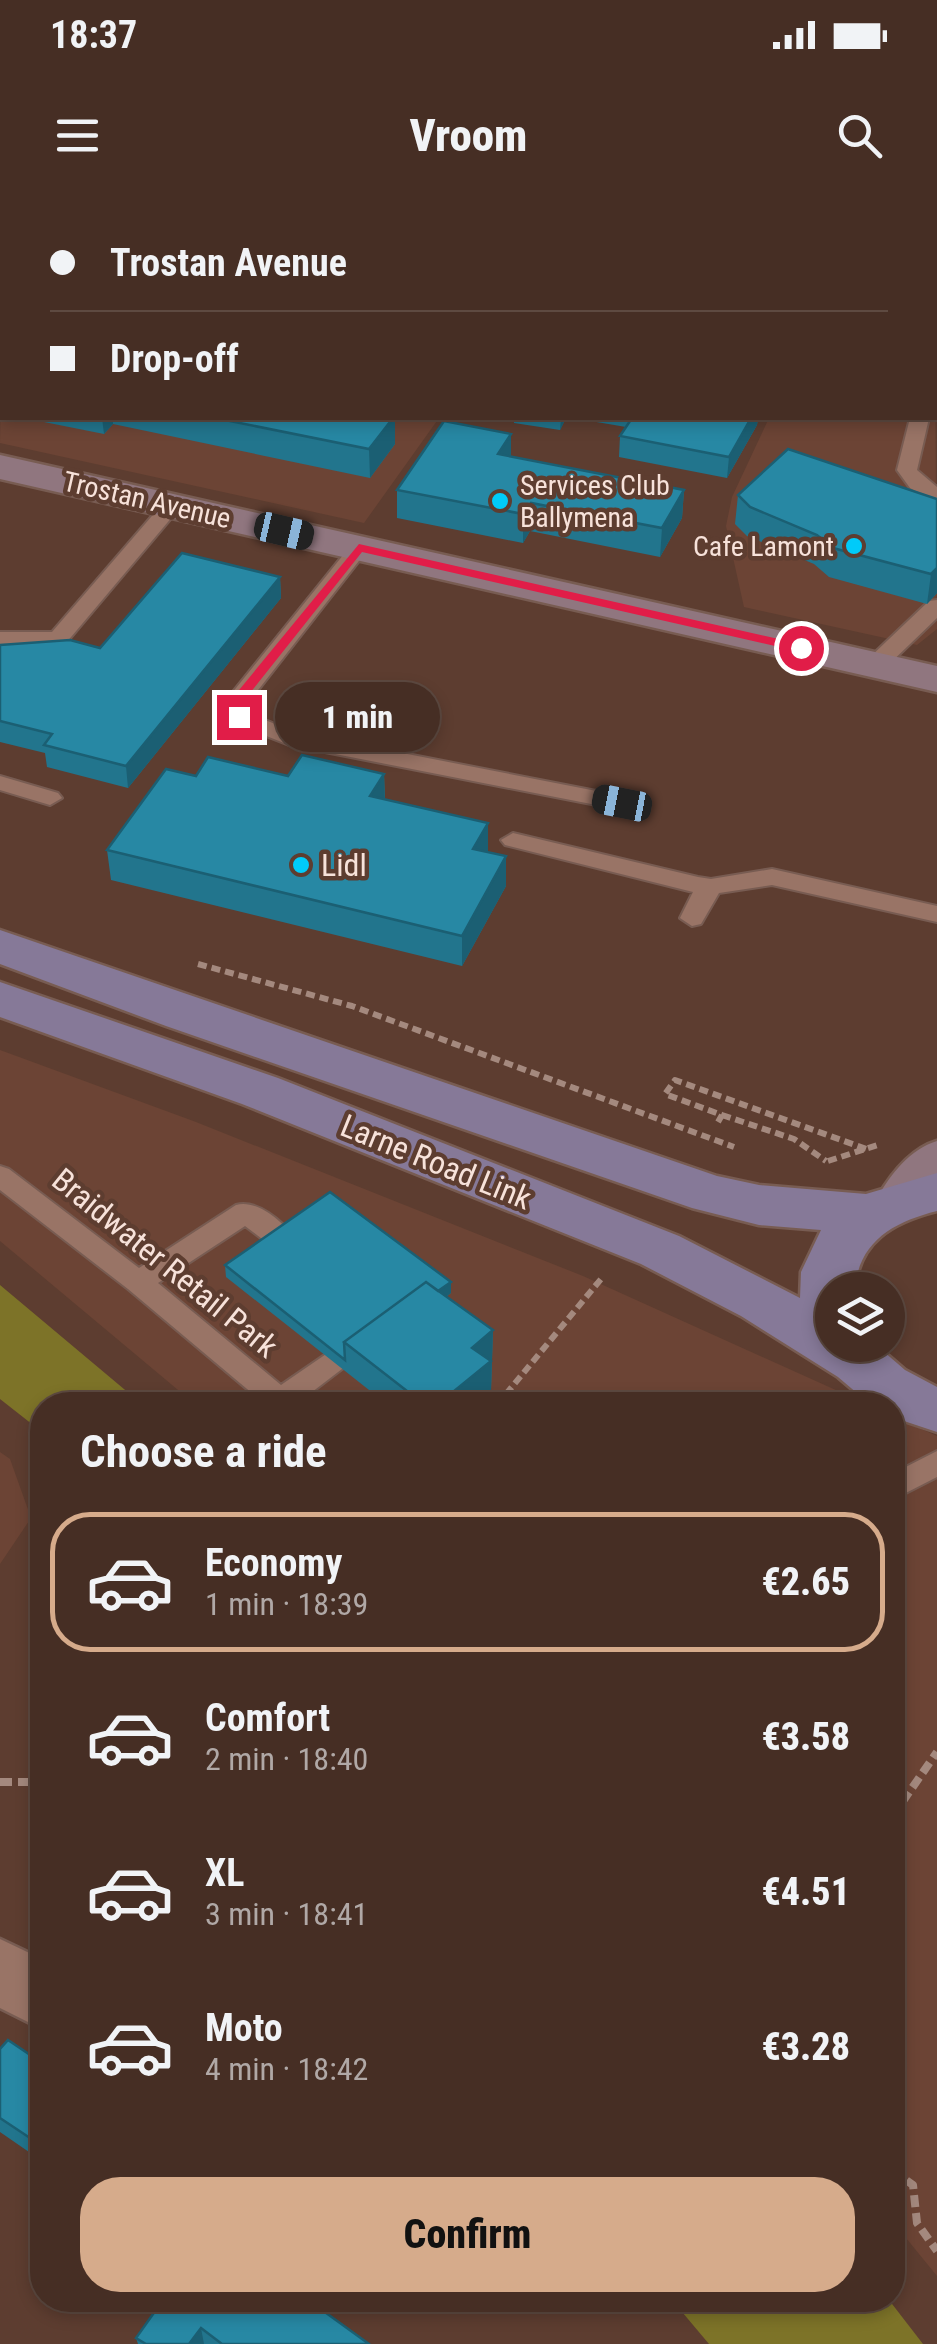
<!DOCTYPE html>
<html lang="en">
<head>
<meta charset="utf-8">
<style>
	:root { --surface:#462e24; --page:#4d362c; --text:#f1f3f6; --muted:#b0a8a6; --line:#5e4a41; --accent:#d6ab8b }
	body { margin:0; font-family:"Roboto Condensed",sans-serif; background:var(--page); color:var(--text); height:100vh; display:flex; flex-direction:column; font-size:38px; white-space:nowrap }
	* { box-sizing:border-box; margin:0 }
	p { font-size:32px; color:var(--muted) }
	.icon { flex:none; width:55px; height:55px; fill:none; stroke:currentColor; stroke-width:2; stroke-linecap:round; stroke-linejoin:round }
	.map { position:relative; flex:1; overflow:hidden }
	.side { position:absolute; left:30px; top:1192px; width:875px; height:920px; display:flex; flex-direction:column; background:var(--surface); border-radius:40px; box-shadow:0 5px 15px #0003,0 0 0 2px var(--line) }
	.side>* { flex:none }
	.guide { position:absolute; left:0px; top:0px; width:938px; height:220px; box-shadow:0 5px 15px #0003,0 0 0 2px var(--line); display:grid; align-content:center; height:220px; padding:0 50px; background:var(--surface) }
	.tools { position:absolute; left:815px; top:1072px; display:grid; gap:20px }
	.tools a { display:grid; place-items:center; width:90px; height:90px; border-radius:50%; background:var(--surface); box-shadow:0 5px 15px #0003,0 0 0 2px var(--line); font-size:50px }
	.end { position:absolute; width:45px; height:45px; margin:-22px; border:12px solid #e11d48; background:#fff; box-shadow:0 0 0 5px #fff }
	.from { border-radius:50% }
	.bubble { position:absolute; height:70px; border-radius:35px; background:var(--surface); box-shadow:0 5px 15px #0003,0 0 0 2px var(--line); font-size:32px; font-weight:800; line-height:70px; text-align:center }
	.car { position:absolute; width:30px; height:60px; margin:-30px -15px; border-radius:12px; box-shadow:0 0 8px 2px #0007; background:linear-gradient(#222 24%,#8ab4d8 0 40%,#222 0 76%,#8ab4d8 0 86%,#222 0) }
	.guide b { display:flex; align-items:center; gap:35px; height:95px; font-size:38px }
	.guide b+b { border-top:2px solid var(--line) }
	.guide i { width:25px; height:25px; background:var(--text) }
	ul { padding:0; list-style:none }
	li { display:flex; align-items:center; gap:30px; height:140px; margin:0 20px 15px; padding:0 30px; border:5px solid transparent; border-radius:40px }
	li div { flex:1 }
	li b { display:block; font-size:38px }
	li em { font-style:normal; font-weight:800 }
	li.active { border-color:var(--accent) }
	li>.icon { width:90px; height:90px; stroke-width:1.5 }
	h2 { padding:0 50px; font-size:45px; line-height:120px }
	.cta { display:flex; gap:20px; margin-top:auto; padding:20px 50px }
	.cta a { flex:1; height:115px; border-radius:40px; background:var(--accent); color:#111; font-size:40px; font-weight:800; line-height:115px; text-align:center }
	.status { display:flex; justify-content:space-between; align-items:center; height:70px; padding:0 50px; background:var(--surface); direction:ltr }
	.status svg { height:28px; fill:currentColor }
	header { display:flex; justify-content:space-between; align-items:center; height:130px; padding:0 50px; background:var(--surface); font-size:45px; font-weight:800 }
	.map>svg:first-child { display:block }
	.built { fill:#6c4435 }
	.water { fill:#7d7328 }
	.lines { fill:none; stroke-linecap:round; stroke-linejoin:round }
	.lane-casing { stroke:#785c52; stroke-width:4 }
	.street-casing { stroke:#785c52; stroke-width:5 }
	.secondary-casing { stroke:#785c52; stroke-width:5 }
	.primary-casing { stroke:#785c52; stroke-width:5 }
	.path-far1 { stroke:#a4897e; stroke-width:6; stroke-dasharray:9 5; stroke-linecap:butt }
	.path { stroke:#a4897e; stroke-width:8; stroke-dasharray:12 6; stroke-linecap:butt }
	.lane { fill:#997466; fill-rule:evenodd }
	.street { fill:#997466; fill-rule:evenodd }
	.secondary { fill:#90767f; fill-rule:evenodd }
	.primary { fill:#867998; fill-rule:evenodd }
	.wall { fill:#22758d }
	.shaded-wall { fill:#1b5f73 }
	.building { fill:#2788a4; stroke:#1b5f73; stroke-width:2.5 }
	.route { fill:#e11d48 }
	.poi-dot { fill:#00cbf9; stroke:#5d3d30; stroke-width:4 }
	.labels { text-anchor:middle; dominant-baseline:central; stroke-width:9; stroke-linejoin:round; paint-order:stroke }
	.far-poi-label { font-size:28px; fill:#f7e2da; stroke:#5d3d30; text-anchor:start }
	.far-street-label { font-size:28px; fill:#f7e2da; stroke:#5d3d30 }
	.poi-label { font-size:32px; fill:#f7e2da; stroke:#5d3d30; text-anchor:start }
	.street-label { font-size:32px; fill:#f7e2da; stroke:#5d3d30 }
</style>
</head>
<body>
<div class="status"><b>18:37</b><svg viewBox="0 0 49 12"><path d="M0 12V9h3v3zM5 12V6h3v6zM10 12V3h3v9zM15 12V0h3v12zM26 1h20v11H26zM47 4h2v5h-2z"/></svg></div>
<header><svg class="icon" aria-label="menu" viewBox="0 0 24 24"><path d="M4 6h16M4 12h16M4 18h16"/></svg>Vroom<svg class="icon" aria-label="search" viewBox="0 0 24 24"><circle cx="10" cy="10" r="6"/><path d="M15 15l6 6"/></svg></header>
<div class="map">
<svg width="937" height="2144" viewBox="0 0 937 2144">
	<rect width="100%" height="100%" fill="#5d3d30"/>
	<!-- built -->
	<path class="built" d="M 2,129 L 2,218 L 439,218 L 364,323 L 0,243 Z
		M 935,158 L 937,429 L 917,445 L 744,407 L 726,326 L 732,297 L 769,218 L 935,218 Z
		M 0,850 L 196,922 L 583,1076 L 869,1205 L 196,1205 L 0,1041 Z
		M 892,1216 L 937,1236 L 937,2076 L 893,2022 Z
		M 0,1252 L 10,1259 L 31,1318 L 0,1364 Z"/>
	<!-- water -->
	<path class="water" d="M 0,1086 L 0,1085 L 143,1205 L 42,1205 L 42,1232 L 0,1199 Z
		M 672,2100 L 889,2100 L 923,2144 L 709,2144 Z"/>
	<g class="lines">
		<defs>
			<path id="lane" d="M 910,218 L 929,218 L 917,270 L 937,287 L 937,302 L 910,288 L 897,270 Z
				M 171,300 L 178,302 L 178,310 L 66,443 L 0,444 L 0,432 L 52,432 L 164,302 Z
				M 359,342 L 369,348 L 251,499 L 250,514 L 295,532 L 622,596 L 630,598 L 634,603 L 630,608 L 622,610 L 289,545 L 231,522 L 228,517 L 232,493 L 352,344 Z
				M 937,400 L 937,418 L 883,470 L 867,470 L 864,465 L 867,460 L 929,401 Z
				M 0,576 L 58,593 L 62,598 L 50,605 L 0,590 Z
				M 513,633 L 698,677 L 711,679 L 772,669 L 937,706 L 937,722 L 772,685 L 719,693 L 701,724 L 692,726 L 680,718 L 693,692 L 505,645 L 501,640 Z
				M 0,966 L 9,969 L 139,1068 L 236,1005 C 256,999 283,1021 294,1038 L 290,1045 L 270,1045 L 245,1026 L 158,1083 L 281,1185 L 332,1150 L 342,1153 L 346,1161 L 342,1169 L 299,1202 L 300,1205 L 266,1205 L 128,1089 L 0,990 Z
				M 937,1251 L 937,1277 L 892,1300 L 892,1274 Z"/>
			<path id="street" d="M 383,0 L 432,0 L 433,2 L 384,2 Z
				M 890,0 L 925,0 L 926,2 L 891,2 Z
				M 935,26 L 937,26 L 937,48 L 935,48 Z
				M 935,70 L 937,70 L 937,92 L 935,92 Z
				M 0,1739 L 42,1759 L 42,1829 L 0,1808 Z"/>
			<path id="secondary" d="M 0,255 L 937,466 L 937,492 L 0,279 Z
				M 937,941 L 937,995 C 921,1014 910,1019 885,1012 L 877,998 C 891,974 910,949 937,941 Z"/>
			<path id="primary" d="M 0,730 L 717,976 L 759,985 L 866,994 L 937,973 L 937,1011 C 893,1022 858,1042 855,1090 L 832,1090 L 832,1145 L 876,1145 L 905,1170 L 937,1187 L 937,1232 L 892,1217 L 892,1205 L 871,1205 L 838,1177 L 741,1116 L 641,1064 L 242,904 L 0,817 L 0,782 L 278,878 L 679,1036 L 800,1098 L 801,1072 L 821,1030 L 759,1025 L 692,1008 L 166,826 L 0,764 Z"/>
		</defs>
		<!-- lane casing -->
		<use href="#lane" class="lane-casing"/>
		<!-- street casing -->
		<use href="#street" class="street-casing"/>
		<!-- secondary casing -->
		<use href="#secondary" class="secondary-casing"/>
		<!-- primary casing -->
		<use href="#primary" class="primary-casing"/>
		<!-- path-far1 -->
		<path class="path-far1" d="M 198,764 L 352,806 L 734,947
			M 722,915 L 794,939 L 826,961
			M 718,922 L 722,915 L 665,894 L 675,880 L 869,950
			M 828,961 L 878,945
			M 497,1205 L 601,1079"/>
		<!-- path -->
		<path class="path" d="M 0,1582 L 28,1582 L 42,1564
			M 892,1617 L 937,1552
			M 892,1970 L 913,1985 L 917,2023 L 937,2051"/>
		<!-- lane -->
		<use href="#lane" class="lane"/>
		<!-- street -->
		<use href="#street" class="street"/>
		<!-- secondary -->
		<use href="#secondary" class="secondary"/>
		<!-- primary -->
		<use href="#primary" class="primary"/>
	</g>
	<!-- wall -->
	<path class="wall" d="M 648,0 L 678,0 L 677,2 Z
		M 698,0 L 815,0 L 814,2 L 698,2 Z
		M 936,90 L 937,124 L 935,116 Z
		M 24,218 L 395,218 L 395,244 L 370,278 L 113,224 L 104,234 Z
		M 514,218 L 566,218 L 560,230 L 514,223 Z
		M 573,218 L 758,218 L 757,225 L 727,278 L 619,257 L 620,236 L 626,227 Z
		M 511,257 L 684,290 L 682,318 L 660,357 L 530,331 L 523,343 L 397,318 L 397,290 Z
		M 738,295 L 937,299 L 937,393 L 927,404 L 829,377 L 814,364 L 747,336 L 735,324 Z
		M 280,377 L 281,398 L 128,588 L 47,567 L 45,553 L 0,542 L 0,445 L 100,448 Z
		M 384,574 L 385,599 L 488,652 L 506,656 L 506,686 L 462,766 L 111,680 L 107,650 L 196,576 Z
		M 225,1065 L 451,1082 L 451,1093 L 446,1097 L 493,1130 L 491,1190 L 473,1205 L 388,1205 L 226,1077 Z
		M 0,1849 L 42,1863 L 42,1961 L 0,1932 Z
		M 330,2103 L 324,2112 L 369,2144 L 138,2144 L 136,2138 Z"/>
	<!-- shaded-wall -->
	<path class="shaded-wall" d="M 779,0 L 815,0 L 814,2 L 779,2 Z
		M 102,218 L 113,218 L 113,224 L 104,234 Z
		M 393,218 L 395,218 L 395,244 L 370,278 L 369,249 Z
		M 561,218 L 566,218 L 560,230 Z
		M 751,218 L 758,218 L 757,225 L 727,278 L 729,257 Z
		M 511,234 L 511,263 L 498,254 Z
		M 684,290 L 682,318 L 660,357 L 662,328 Z
		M 531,303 L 530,331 L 523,343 L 523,314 Z
		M 937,368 L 937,393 L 927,404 L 931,374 Z
		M 280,377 L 281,398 L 128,588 L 126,566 Z
		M 384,574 L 385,603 L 370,596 Z
		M 488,623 L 488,653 L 473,649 Z
		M 506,656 L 506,686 L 462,766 L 462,736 Z
		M 451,1082 L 451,1093 L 364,1158 L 356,1152 Z
		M 493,1130 L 491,1190 L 473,1205 L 437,1205 L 472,1148 Z
		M 318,2100 L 330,2100 L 330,2103 L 317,2122 L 315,2105 Z
		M 201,2128 L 204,2144 L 189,2144 Z"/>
	<!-- building -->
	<path class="building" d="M 203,0 L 308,0 L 322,2 L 200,2 Z
		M 215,218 L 393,218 L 369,249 Z
		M 632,218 L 751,218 L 729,257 L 620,236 Z
		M 444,221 L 511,234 L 498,254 L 684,290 L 662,328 L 531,303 L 523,314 L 397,290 Z
		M 788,249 L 937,299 L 937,368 L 931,374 L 833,348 L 817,335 L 750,307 L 738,295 Z
		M 182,353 L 280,377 L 126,566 L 44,545 L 52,534 L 0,521 L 0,445 L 70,440 L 100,448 Z
		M 302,555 L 384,574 L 370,596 L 488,623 L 473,649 L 506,656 L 462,736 L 107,650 L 166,569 L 196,576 L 208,557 L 288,576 Z
		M 330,992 L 451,1082 L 438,1091 L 426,1082 L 344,1142 L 345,1160 L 225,1065 Z
		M 426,1082 L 493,1130 L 472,1148 L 491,1161 L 437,1205 L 425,1205 L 344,1142 Z
		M 8,1840 L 42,1863 L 42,1946 L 0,1918 L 0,1849 Z
		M 163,2100 L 318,2100 L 315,2105 L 369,2144 L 222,2144 L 201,2128 L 189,2144 L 146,2144 L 136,2138 Z"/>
	<!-- route -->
	<path class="route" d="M 359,344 L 801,444 L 807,448 L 801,452 L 362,352 L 246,498 L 244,520 L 235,520 L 235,495 Z"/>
	<!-- markers -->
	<g class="poi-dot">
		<circle cx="500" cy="301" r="10"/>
		<circle cx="854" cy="346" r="10"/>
		<circle cx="301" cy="665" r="10"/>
	</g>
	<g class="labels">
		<!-- far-poi labels -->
		<g class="far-poi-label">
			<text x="520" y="285">Services Club<tspan x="520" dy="32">Ballymena</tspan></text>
			<text x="834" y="346" text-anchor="end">Cafe Lamont</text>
		</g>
		<!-- far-street labels -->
		<g class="far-street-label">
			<text transform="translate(147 300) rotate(13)">Trostan Avenue</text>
		</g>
		<!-- poi labels -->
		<g class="poi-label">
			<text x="321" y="665">Lidl</text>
		</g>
		<!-- street labels -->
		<g class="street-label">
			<text transform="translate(436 962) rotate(22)">Larne Road Link</text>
			<text transform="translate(165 1063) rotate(39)">Braidwater Retail Park</text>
		</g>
	</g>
</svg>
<div class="tools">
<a><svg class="icon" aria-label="layers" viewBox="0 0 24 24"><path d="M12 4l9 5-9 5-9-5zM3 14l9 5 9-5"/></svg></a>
</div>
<i class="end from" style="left:801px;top:448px"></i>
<i class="end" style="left:239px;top:517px"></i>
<div class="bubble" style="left:275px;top:482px;width:165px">1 min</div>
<i class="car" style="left:284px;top:331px;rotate:103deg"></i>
<i class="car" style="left:622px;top:603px;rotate:281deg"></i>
<div class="guide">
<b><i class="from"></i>Trostan Avenue</b>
<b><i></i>Drop-off</b>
</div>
<section class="side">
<h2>Choose a ride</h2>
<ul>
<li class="active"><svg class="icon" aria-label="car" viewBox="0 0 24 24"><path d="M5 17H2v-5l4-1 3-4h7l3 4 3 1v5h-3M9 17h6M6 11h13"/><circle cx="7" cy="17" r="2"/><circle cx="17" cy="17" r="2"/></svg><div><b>Economy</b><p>1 min · 18:39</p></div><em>€2.65</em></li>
<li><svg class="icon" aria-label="car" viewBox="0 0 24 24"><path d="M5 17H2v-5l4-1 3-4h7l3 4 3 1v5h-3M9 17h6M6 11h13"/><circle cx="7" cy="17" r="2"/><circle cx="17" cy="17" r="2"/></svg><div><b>Comfort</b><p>2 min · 18:40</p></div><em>€3.58</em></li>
<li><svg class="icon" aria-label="car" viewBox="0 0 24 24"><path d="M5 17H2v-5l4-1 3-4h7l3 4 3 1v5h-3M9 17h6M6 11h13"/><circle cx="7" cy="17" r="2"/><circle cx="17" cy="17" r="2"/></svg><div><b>XL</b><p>3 min · 18:41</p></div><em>€4.51</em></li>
<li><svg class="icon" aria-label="car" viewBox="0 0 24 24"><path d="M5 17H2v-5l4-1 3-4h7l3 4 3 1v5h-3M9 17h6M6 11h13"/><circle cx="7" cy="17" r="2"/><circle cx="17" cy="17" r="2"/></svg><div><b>Moto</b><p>4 min · 18:42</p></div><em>€3.28</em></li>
</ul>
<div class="cta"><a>Confirm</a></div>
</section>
</div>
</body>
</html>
